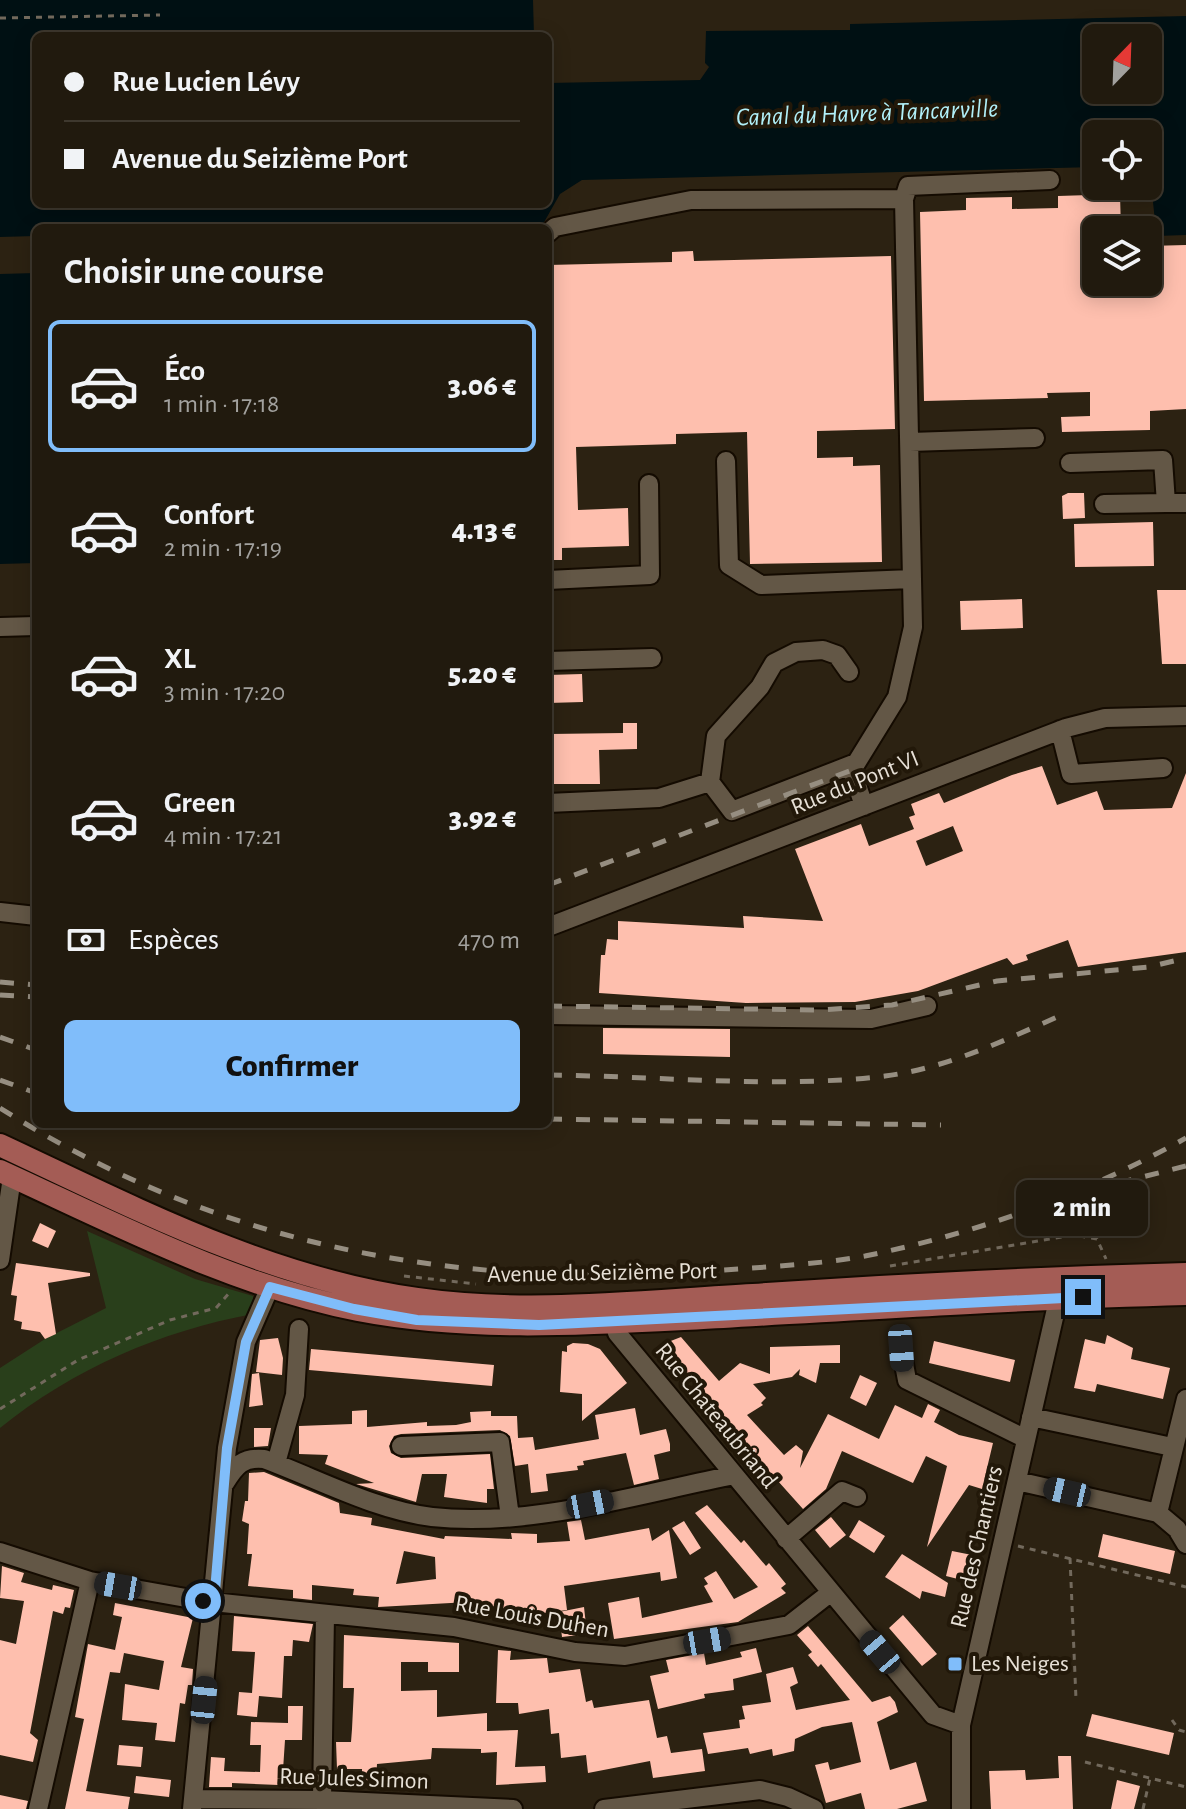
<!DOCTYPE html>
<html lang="fr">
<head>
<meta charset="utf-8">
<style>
	:root { --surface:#211a0e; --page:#2d271c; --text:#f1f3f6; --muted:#a2a19e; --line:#3e382e; --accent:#80bdfa }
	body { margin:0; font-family:"Alegreya Sans",sans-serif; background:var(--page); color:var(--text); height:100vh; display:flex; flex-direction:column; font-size:30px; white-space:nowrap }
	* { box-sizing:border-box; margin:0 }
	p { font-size:26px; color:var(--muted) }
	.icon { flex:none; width:44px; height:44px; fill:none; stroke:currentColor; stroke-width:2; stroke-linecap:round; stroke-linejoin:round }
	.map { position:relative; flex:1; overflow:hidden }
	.sheet { position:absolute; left:32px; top:224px; width:520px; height:904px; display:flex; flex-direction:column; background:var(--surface); border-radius:12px; box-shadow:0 4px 20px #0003,0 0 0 2px var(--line) }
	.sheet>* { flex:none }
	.top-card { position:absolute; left:32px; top:32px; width:520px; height:176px; border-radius:12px; box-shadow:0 4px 20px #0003,0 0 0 2px var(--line); display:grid; align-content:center; height:176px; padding:0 32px; background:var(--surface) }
	.needle { width:52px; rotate:23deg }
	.fabs { position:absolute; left:1082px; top:24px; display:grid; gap:16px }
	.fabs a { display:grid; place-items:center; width:80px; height:80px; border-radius:12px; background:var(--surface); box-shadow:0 4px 20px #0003,0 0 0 2px var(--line); font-size:40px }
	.end { position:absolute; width:36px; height:36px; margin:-18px; border:10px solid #80bdfa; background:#111; box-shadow:0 0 0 4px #111 }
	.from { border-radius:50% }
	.bubble { position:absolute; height:56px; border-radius:12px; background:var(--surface); box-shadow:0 4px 20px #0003,0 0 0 2px var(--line); font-size:26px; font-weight:800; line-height:56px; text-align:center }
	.car { position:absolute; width:24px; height:48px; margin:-24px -12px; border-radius:10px; box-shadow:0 0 6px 2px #0007; background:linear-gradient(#222 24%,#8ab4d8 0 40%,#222 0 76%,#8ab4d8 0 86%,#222 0) }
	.top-card b { display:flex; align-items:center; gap:28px; height:76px; font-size:30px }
	.top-card b+b { border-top:2px solid var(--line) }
	.top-card i { width:20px; height:20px; background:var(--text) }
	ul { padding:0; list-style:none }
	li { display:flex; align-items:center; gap:24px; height:132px; margin:0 16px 12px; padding:0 16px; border:4px solid transparent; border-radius:12px }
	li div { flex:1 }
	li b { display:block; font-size:30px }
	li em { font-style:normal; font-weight:800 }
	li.current { border-color:var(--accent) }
	li>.icon { width:72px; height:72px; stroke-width:1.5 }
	h2 { padding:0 32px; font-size:36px; line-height:96px }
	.pay { display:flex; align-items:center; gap:20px; height:88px; padding:0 32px; font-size:30px }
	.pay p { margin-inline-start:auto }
	.button { display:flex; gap:16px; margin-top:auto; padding:16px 32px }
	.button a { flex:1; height:92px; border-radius:12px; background:var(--accent); color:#111; font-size:32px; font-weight:800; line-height:92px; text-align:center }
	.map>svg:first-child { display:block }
	.green { fill:#293f1b }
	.water { fill:#001013; fill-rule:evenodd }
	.building { fill:#febfae; fill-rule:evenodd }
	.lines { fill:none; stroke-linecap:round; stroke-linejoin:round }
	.minor-casing { stroke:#140b01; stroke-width:22 }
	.major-casing { stroke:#140b01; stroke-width:26 }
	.path { stroke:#72695c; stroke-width:3; stroke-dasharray:6 6; stroke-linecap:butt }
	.minor { stroke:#635746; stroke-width:18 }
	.major { stroke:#a45c55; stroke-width:22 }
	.rail { stroke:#968e81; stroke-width:5; stroke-dasharray:14 14; stroke-linecap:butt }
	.route { stroke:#80bdfa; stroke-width:10 }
	.poi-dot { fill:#80bdfa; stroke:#221809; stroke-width:3 }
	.labels { text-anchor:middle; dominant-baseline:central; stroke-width:8; stroke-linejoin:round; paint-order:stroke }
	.street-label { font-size:24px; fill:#e7e0d6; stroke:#221809 }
	.poi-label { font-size:24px; fill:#e7e0d6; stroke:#221809; text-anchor:start }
	.water-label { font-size:26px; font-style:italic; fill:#b1f0f9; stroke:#221809 }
</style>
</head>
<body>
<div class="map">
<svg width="1186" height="1809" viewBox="0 0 1186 1809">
	<rect width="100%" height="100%" fill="#2c2212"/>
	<!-- green -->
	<path class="green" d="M 87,1231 L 195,1279 L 253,1296 L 253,1314 C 161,1331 73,1369 0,1428 L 0,1368 L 45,1339 L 106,1308 Z"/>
	<!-- water -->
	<path class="water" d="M 0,0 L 533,0 L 534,36 L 36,36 L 36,204 L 548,204 L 548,83 L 700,80 L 709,67 L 705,63 L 706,31 L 850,30 L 850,24 L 1186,16 L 1186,235 L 1156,236 C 1154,201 1148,169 1148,134 L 1096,134 L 1096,167 L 582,180 L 560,194 L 543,224 L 522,228 L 36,228 L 36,236 L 0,237 ZM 1096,38 L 1148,38 L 1148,90 L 1096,90 Z
		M 36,273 L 36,563 L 0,564 L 0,274 Z"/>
	<!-- building -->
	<path class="building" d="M 1120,194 L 1121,230 L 1096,230 L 1096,282 L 1148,282 L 1148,246 L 1186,245 L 1186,409 L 1150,411 L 1150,430 L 1062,432 L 1061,417 L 1090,416 L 1090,392 L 1047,393 L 1048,398 L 924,401 L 920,212 L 966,210 L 966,198 L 1012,197 L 1012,209 L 1058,208 L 1058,196 Z
		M 693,251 L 694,261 L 891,256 L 895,429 L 817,431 L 817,458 L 853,457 L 853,466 L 880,465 L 882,562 L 750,564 L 747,432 L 676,434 L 676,444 L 576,447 L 578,510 L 628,508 L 629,546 L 562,548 L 562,560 L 548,560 L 548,265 L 672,262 L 672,252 Z
		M 1068,493 L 1084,493 L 1085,518 L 1063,519 L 1062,496 Z
		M 1153,522 L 1154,566 L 1075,567 L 1074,524 Z
		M 1157,590 L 1186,590 L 1186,664 L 1162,664 Z
		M 1022,599 L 1023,628 L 961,630 L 960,601 Z
		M 582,674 L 583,702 L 548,703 L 548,675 Z
		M 623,723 L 637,723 L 637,749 L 599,750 L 600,784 L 550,784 L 550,734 L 623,733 Z
		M 1042,766 L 1057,805 L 1097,791 L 1104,810 L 1172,808 L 1186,773 L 1186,952 L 1078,967 L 1068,940 L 1026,955 L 1028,960 L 1013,965 L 1007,958 L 918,991 L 855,1002 L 746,1003 L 599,993 L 601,955 L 605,955 L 607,939 L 618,940 L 618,921 L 744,928 L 743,916 L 823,921 L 795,849 L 861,824 L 869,846 L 914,829 L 909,817 L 915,815 L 911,804 L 939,793 L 944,803 L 1012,775 ZM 953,826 L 963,851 L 926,866 L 916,841 Z
		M 603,1028 L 730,1029 L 730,1057 L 603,1054 Z
		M 40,1223 L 56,1231 L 48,1248 L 32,1241 Z
		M 16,1263 L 90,1273 L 90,1276 L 48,1283 L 56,1334 L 45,1339 L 40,1332 L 21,1329 L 22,1322 L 14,1320 L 17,1296 L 11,1295 Z
		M 1107,1335 L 1133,1348 L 1131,1359 L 1170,1368 L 1163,1399 L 1097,1384 L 1095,1392 L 1074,1388 L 1085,1339 L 1105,1344 Z
		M 681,1337 L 719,1381 L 740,1363 L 770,1374 L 770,1347 L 840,1345 L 840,1363 L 820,1363 L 816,1383 L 799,1375 L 800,1369 L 792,1377 L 753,1384 L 766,1398 L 761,1403 L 763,1405 L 747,1415 L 784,1455 L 796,1445 L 803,1451 L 800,1468 L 828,1414 L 879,1439 L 895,1405 L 922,1418 L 928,1404 L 940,1410 L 934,1422 L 959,1435 L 993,1443 L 982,1489 L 969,1485 L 927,1547 L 947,1466 L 926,1456 L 913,1483 L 842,1451 L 826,1489 L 803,1509 L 734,1432 L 663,1344 Z
		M 278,1338 L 283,1358 L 282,1375 L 256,1372 L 260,1340 Z
		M 934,1341 L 1015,1360 L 1010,1382 L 929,1363 Z
		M 573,1343 L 588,1344 L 600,1349 L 627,1383 L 582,1421 L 582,1394 L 560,1392 L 562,1351 L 567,1352 L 567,1346 Z
		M 311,1349 L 494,1365 L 492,1386 L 309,1370 Z
		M 259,1373 L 263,1405 L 249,1407 L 252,1374 Z
		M 860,1375 L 877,1383 L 866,1406 L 850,1398 Z
		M 635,1408 L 640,1435 L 666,1429 L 670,1444 L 670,1451 L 654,1455 L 659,1479 L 634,1485 L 626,1453 L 583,1461 L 584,1465 L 577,1466 L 578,1470 L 546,1474 L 548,1491 L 531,1493 L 528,1464 L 515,1466 L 510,1436 L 500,1430 L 401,1434 L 394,1436 L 389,1446 L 391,1453 L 401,1458 L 490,1454 L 494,1489 L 487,1489 L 487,1503 L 444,1497 L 447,1474 L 422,1474 L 416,1502 L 356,1484 L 374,1483 L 325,1464 L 328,1455 L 299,1454 L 299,1426 L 352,1424 L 352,1411 L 367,1410 L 367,1427 L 427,1422 L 427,1426 L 456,1425 L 471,1422 L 470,1412 L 491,1411 L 491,1416 L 517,1416 L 518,1438 L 533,1437 L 535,1450 L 599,1439 L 595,1415 Z
		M 254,1428 L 271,1428 L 268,1446 L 254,1447 Z
		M 264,1472 L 339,1503 L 340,1513 L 372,1518 L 371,1525 L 444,1539 L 445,1536 L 512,1539 L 511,1533 L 537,1534 L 537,1543 L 570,1541 L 567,1522 L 581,1520 L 585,1540 L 649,1528 L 652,1541 L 669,1530 L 677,1578 L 661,1581 L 660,1572 L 564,1586 L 567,1610 L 529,1615 L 502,1615 L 503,1608 L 469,1602 L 378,1607 L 379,1597 L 353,1595 L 354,1589 L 312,1585 L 312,1600 L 293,1598 L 293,1590 L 248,1586 L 252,1554 L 247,1554 L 249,1524 L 242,1521 L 245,1501 L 248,1501 L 249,1473 ZM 404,1551 L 435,1557 L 436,1579 L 396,1584 Z
		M 707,1505 L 741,1543 L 744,1540 L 766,1566 L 769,1563 L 786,1584 L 781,1588 L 786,1593 L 738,1622 L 614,1639 L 608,1603 L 639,1597 L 642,1618 L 713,1602 L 704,1586 L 708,1584 L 704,1578 L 716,1571 L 734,1599 L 758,1587 L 695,1513 Z
		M 831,1517 L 846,1535 L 830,1548 L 815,1530 Z
		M 859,1520 L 885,1536 L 874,1553 L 849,1537 Z
		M 684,1521 L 701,1548 L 690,1555 L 672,1528 Z
		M 1103,1534 L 1175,1551 L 1170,1574 L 1098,1557 Z
		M 952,1551 L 972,1555 L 966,1581 L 946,1576 Z
		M 902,1554 L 948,1583 L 945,1597 L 922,1591 L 920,1599 L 885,1577 Z
		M 2,1566 L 24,1573 L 21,1582 L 52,1590 L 53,1585 L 74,1590 L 70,1608 L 65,1607 L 63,1614 L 53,1611 L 30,1733 L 38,1740 L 33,1762 L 0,1755 L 0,1640 L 16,1644 L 24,1601 L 0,1598 Z
		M 115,1603 L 193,1618 L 181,1667 L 193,1669 L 192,1685 L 188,1685 L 185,1704 L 180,1703 L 175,1742 L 155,1740 L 157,1723 L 122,1720 L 125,1684 L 159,1690 L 164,1661 L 124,1653 L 120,1673 L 110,1672 L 86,1791 L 130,1797 L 128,1809 L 65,1809 L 84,1719 L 75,1717 L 88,1644 L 115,1650 L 122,1617 L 113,1615 Z
		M 584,1607 L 587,1634 L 562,1637 L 559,1612 Z
		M 903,1615 L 937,1654 L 922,1666 L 889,1628 Z
		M 234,1616 L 313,1624 L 309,1642 L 293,1640 L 292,1656 L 284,1656 L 282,1698 L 259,1696 L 257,1717 L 237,1715 L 239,1692 L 252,1693 L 255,1652 L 232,1651 Z
		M 808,1626 L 872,1702 L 890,1696 L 895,1702 L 898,1712 L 877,1722 L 890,1770 L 916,1762 L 927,1801 L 897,1809 L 865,1809 L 861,1793 L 826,1803 L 815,1765 L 828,1762 L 830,1770 L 861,1762 L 852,1722 L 822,1727 L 795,1739 L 794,1751 L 773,1756 L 772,1749 L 750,1754 L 748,1748 L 708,1754 L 703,1733 L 740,1728 L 739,1720 L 745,1719 L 742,1706 L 771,1702 L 766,1674 L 793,1667 L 798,1683 L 790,1687 L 796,1710 L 850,1700 L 821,1664 L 818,1667 L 808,1655 L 812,1652 L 797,1635 Z
		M 344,1635 L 459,1643 L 459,1672 L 428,1672 L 428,1662 L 401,1662 L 401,1691 L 437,1690 L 437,1717 L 487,1713 L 487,1731 L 518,1730 L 515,1767 L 545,1766 L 546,1782 L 496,1785 L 497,1752 L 481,1753 L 481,1749 L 432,1748 L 431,1759 L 377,1764 L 376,1781 L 362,1780 L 362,1769 L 337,1769 L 336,1742 L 351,1742 L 352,1729 L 354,1688 L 343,1688 Z
		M 756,1648 L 762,1672 L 733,1679 L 734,1690 L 704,1694 L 705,1698 L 658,1709 L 650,1676 L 669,1672 L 666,1660 L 704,1653 L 706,1665 L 742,1657 L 740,1652 Z
		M 498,1650 L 511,1651 L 510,1660 L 547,1658 L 549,1673 L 580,1669 L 586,1702 L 592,1700 L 594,1708 L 649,1700 L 657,1738 L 667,1736 L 671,1753 L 702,1749 L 705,1771 L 653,1778 L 650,1761 L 588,1773 L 586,1755 L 561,1758 L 559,1733 L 551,1734 L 549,1709 L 519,1714 L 518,1703 L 496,1703 Z
		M 288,1706 L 303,1706 L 302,1740 L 285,1740 L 283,1770 L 304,1771 L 303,1786 L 232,1783 L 232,1787 L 209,1787 L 211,1757 L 225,1758 L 224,1771 L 260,1772 L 261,1745 L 250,1745 L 251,1722 L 288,1723 Z
		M 1092,1714 L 1174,1733 L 1169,1755 L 1086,1736 Z
		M 119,1745 L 143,1747 L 141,1767 L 117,1765 Z
		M 1058,1756 L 1071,1756 L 1073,1809 L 991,1809 L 989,1771 L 1025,1770 L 1026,1780 L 1059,1778 Z
		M 136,1776 L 171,1780 L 169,1797 L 134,1793 Z
		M 1117,1780 L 1140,1786 L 1134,1809 L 1111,1809 Z
		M 0,1795 L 28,1801 L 26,1809 L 0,1809 Z"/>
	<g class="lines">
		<defs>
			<path id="minor" d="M 904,199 L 908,186 L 1050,180
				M 548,233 L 555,227 L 691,200 L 904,199 L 913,627 L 897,697 L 852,770 L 864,806
				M 910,442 L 1035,438
				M 726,461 L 729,565 L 761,585 L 912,579
				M 1070,463 L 1163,460 L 1166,503 L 1186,503
				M 1104,504 L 1166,503
				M 548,580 L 650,575 L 649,484
				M 0,627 L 36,626
				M 548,661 L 652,658
				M 1060,730 L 1071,774 L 1163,768
				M 710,782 L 732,811 L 856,763
				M 548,803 L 659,798 L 710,782 L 716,736 L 760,687 L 774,663 L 796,652 L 823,650 L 837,655 L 849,672
				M 0,912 L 36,916
				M 548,927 L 1066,728 L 1105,718 L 1186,716
				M 548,1015 L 871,1019 L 927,1006
				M 0,1260 L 12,1177
				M 614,1322 L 617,1333 L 933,1715 L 961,1725
				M 901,1348 L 907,1380 L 1026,1439
				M 1031,1417 L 1172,1447
				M 401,1446 L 500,1442 L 510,1517
				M 276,1463 L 295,1395 L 299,1329
				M 1017,1481 L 1158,1513 L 1177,1529 L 1186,1544
				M 225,1483 C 236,1465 243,1457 264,1459 C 318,1479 375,1510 432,1517 C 529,1528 638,1494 734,1475
				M 1158,1513 L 1186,1399
				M 786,1539 L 842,1491 L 857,1497
				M 0,1552 L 90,1581 L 203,1601 L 454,1627 L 575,1652 L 625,1656 L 789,1625 L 830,1593
				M 194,1799 L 322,1800 L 513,1809
				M 322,1800 L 325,1615
				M 38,1809 L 90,1581
				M 192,1809 L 227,1448 L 246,1342 L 270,1287
				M 604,1809 L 760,1790 L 788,1797 L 814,1809
				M 961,1809 L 961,1725 L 1061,1287"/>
			<path id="major" d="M 0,1145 C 135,1208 268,1278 417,1299 C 527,1315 642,1301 753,1295 C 897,1285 1041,1278 1186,1274
				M 0,1171 C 116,1224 232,1285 358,1310 C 478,1333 601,1323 723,1317 C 877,1308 1031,1298 1186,1294"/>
		</defs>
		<!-- minor casing -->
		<use href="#minor" class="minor-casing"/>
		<!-- major casing -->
		<use href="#major" class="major-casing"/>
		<!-- path -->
		<path class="path" d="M 0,18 L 160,15
			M 890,1266 L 1074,1235 L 1097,1239 L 1106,1259
			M 404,1276 L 476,1284
			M 0,1409 L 78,1360 L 170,1320 L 216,1308 L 230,1292
			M 1018,1546 L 1186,1587
			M 1070,1558 L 1076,1699
			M 1172,1720 L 1179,1730 L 1186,1732
			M 1085,1762 L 1186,1787
			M 1143,1809 L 1150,1778"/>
		<!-- minor -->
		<use href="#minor" class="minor"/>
		<!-- major -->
		<use href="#major" class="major"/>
		<!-- rail -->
		<path class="rail" d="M 548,885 L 852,770
			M 0,982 L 36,985
			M 0,995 L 36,997
			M 548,1006 L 820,1010 L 892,1005 L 997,981 L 1149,967 L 1186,958
			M 0,1037 L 36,1050
			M 548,1075 C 657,1076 778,1089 885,1076 C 948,1068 1007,1039 1064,1014
			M 0,1080 L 36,1093
			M 0,1108 C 219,1247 454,1289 710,1271 C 761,1267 815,1265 865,1256 C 979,1233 1085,1194 1186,1138
			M 548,1119 L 941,1125
			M 1118,1183 L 1186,1166"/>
	</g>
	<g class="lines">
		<!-- route -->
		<path class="route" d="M 203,1601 L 214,1603 L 227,1448 L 246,1342 L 270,1287 L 354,1309 L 417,1320 L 539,1325 L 1083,1297"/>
	</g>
	<!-- markers -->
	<rect class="poi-dot" x="947" y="1656" width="16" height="16" rx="4"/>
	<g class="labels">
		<!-- street labels -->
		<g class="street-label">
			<text transform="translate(855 783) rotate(-22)">Rue du Pont VI</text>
			<text transform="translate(602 1273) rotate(-1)">Avenue du Seizième Port</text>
			<text transform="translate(716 1416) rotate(51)">Rue Chateaubriand</text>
			<text transform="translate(977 1547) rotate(-77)">Rue des Chantiers</text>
			<text transform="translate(532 1617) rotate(10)">Rue Louis Duhen</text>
			<text transform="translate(354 1779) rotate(2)">Rue Jules Simon</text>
		</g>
		<!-- poi labels -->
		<g class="poi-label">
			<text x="971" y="1664">Les Neiges</text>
		</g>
		<!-- water labels -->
		<g class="water-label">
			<text transform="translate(867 113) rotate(-2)">Canal du Havre à Tancarville</text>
		</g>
	</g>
</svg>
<div class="fabs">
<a><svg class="needle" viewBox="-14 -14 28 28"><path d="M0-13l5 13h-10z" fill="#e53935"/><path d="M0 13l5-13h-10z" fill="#a2a19e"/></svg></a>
<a><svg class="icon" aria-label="locate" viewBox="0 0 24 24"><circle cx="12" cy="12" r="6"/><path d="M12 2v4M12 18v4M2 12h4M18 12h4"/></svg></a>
<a><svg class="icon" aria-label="layers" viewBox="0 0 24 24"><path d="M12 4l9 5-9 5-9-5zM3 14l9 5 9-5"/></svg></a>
</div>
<i class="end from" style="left:203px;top:1601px"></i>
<i class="end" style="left:1083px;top:1297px"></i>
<div class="bubble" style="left:1016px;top:1180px;width:132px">2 min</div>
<i class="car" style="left:901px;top:1348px;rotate:176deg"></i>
<i class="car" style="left:1067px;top:1492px;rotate:283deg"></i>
<i class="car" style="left:590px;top:1504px;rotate:79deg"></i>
<i class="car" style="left:118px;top:1586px;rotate:280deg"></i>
<i class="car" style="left:707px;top:1641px;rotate:80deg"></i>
<i class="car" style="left:880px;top:1652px;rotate:320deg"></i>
<i class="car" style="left:204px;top:1700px;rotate:6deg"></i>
<div class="top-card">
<b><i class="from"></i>Rue Lucien Lévy</b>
<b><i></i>Avenue du Seizième Port</b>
</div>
<section class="sheet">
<h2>Choisir une course</h2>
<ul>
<li class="current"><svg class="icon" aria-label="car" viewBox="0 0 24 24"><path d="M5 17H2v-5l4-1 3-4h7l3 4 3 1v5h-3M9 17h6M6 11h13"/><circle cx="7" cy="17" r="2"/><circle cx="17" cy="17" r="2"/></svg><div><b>Éco</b><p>1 min · 17:18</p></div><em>3.06 €</em></li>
<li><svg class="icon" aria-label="car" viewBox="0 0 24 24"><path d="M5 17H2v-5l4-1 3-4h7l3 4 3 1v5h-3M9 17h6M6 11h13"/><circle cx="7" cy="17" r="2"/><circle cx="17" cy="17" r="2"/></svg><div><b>Confort</b><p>2 min · 17:19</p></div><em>4.13 €</em></li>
<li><svg class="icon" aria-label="car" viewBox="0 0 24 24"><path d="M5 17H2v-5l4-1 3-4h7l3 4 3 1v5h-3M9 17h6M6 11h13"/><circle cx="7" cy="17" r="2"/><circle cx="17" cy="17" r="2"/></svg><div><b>XL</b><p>3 min · 17:20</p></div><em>5.20 €</em></li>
<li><svg class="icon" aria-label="car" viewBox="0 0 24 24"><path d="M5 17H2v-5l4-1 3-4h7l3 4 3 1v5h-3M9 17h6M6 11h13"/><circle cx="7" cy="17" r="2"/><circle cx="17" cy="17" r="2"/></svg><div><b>Green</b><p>4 min · 17:21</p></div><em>3.92 €</em></li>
</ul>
<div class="pay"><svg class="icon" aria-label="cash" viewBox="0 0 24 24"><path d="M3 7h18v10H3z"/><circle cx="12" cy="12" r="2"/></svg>Espèces<p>470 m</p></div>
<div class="button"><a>Confirmer</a></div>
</section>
</div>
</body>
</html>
